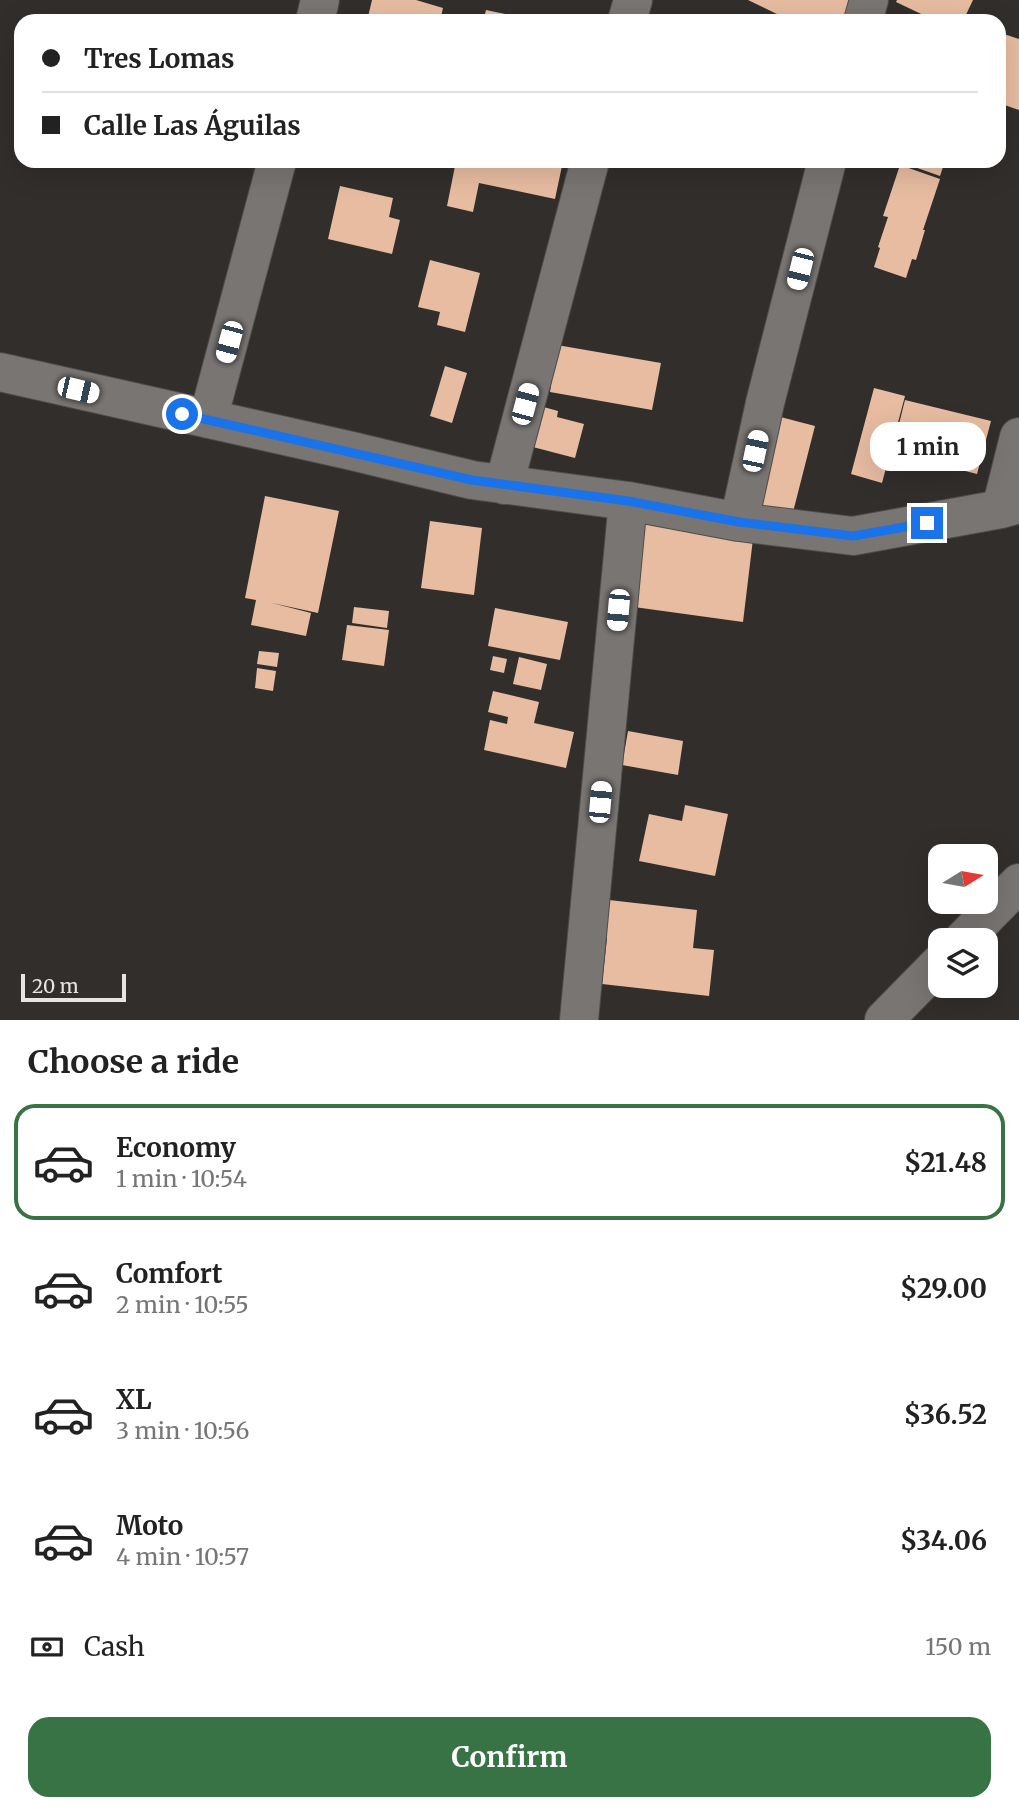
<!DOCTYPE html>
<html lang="en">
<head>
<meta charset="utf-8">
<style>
	:root { --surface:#fff; --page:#f2f2f2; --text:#222; --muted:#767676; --line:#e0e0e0; --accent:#387346 }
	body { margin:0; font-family:Merriweather,serif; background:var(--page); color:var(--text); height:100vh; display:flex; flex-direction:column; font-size:26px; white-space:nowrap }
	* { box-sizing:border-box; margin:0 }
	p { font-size:23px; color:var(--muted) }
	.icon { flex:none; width:38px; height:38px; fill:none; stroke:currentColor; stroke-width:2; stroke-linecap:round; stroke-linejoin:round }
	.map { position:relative; height:1020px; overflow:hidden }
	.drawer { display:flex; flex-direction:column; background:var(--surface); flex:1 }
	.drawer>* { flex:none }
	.banner { position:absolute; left:14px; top:14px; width:992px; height:154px; border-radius:21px; box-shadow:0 7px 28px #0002; display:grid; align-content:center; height:154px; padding:0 28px; background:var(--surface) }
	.needle { width:46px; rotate:79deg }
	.buttons { position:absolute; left:928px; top:844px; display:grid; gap:14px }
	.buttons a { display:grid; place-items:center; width:70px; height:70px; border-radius:14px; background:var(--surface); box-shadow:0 7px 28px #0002; font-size:35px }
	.scale { position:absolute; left:21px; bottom:18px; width:105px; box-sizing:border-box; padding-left:7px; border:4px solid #e7e5e3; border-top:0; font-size:19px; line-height:24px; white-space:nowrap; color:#e7e5e3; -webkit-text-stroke:5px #312e2c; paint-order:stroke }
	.end { position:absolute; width:32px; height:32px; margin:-16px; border:9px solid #1a73e8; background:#fff; box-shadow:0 0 0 4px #fff }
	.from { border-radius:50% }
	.bubble { position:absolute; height:49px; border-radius:21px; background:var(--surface); box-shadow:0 7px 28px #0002; font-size:23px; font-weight:700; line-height:49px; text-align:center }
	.car { position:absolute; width:21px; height:42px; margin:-21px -10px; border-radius:9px; box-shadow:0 0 5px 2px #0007; background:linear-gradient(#fff 24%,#345 0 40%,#fff 0 76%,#345 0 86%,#fff 0) }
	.banner b { display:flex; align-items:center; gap:24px; height:66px; font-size:26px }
	.banner b+b { border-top:2px solid var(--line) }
	.banner i { width:18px; height:18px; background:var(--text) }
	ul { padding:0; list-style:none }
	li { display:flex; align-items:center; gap:21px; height:116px; margin:0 14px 10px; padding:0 14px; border:4px solid transparent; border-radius:21px }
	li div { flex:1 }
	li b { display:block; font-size:26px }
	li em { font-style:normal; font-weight:700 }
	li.active { border-color:var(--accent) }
	li>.icon { width:63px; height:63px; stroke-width:1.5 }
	h2 { padding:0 28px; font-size:32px; line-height:84px }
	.pay { display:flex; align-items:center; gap:18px; height:77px; padding:0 28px; font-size:26px }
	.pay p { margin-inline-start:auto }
	.primary-button { display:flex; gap:14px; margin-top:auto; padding:14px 28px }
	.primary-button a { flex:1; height:80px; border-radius:21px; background:var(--accent); color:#fff; font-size:28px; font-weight:700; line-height:80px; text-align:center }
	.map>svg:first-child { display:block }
	.building { fill:#e7bca1 }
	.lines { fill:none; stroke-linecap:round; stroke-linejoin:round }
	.minor-casing { stroke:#4f4c4a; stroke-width:40 }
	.minor { stroke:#787573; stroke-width:38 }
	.route { stroke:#1a73e8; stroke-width:9 }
</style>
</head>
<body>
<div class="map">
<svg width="1019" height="1020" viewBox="0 0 1019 1020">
	<rect width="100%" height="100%" fill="#312e2c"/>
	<!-- building -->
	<path class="building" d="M 372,0 L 416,0 L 443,8 L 440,21 L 367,21 Z
		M 748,0 L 860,0 L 851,21 L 788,21 L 782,18 L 783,17 Z
		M 897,0 L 973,0 L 963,21 L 936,21 L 896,2 Z
		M 486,10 L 534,20 L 534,21 L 483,21 Z
		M 1001,33 L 1019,39 L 1019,110 L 999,103 L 999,38 Z
		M 456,161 L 563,161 L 555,199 L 479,183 L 473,212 L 447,206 Z
		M 907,161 L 945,161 L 940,176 L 906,164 Z
		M 900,165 L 940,179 L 923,230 L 925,230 L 916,260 L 912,259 L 906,278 L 874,267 L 880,248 L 878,247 L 888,217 L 883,216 Z
		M 340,186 L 393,198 L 389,217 L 400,220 L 392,254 L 328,239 Z
		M 430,260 L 480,273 L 465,332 L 437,325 L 440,312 L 418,307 Z
		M 557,345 L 661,363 L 652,410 L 550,392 Z
		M 445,366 L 467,373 L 452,423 L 430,416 Z
		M 874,388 L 905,396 L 882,483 L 851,474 Z
		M 905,400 L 991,421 L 977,474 L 892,452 Z
		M 540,406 L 558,411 L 557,417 L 584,424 L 575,458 L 529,446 Z
		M 769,414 L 815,426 L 792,516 L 746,504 Z
		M 265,496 L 339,511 L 318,613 L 272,603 L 311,613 L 306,636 L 251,625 L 256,600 L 245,598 Z
		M 645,518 L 753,539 L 743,622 L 634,607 Z
		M 430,521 L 482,528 L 474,595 L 421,588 Z
		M 354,607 L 389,611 L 387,628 L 352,623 Z
		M 495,608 L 568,622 L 560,660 L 488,646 Z
		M 347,625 L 389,630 L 384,666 L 342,660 Z
		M 259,651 L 279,653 L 277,667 L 257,664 Z
		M 493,656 L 507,659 L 504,673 L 490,670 Z
		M 519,657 L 547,664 L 541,690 L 513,684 Z
		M 257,668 L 276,671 L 273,691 L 255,688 Z
		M 493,691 L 539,702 L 534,723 L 574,732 L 566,768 L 484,750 L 490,720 L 507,724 L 508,717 L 488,712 Z
		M 628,731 L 683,741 L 678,775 L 622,765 Z
		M 685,805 L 728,814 L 715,876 L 639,861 L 649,814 L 682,821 Z
		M 609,900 L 697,910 L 693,948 L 714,950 L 709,996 L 602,984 L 607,938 L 605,937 Z"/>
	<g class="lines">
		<defs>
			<path id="minor" d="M 315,21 L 320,0
				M 627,21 L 633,0
				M 863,21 L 869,0
				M 0,372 L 352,451 L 472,480 L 628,501 L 739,522 L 853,536 L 1001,509 L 1019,504
				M 208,419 L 277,161
				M 504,485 L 590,161
				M 1001,509 L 1019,437
				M 739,522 L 765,403 L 827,161
				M 963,940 L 1019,883
				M 579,1020 L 628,501
				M 884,1020 L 940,963"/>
		</defs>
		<!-- minor casing -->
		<use href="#minor" class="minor-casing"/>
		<!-- minor -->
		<use href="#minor" class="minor"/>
	</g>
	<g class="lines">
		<!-- route -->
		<path class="route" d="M 182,414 L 472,480 L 628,501 L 739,522 L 853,536 L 927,523"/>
	</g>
</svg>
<div class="buttons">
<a><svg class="needle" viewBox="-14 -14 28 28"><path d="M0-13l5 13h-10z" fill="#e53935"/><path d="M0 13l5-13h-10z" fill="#767676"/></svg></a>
<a><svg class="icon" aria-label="layers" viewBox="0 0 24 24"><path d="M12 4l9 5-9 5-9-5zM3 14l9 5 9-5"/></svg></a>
</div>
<div class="scale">20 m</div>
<i class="end from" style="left:182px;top:414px"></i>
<i class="end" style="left:927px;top:523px"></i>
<div class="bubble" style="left:870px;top:422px;width:116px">1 min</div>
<i class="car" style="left:800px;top:269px;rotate:194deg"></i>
<i class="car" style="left:229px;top:342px;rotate:195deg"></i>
<i class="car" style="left:78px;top:390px;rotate:103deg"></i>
<i class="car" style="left:525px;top:404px;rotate:15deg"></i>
<i class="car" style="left:755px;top:451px;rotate:12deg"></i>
<i class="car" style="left:618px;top:610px;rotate:185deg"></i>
<i class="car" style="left:600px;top:802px;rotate:5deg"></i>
<div class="banner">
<b><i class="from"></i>Tres Lomas</b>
<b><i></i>Calle Las Águilas</b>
</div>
</div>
<section class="drawer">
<h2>Choose a ride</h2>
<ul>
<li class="active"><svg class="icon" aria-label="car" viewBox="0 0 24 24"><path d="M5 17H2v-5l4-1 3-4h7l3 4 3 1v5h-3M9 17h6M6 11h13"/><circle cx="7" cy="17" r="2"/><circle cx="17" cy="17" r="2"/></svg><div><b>Economy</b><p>1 min · 10:54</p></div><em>$21.48</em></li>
<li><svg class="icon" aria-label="car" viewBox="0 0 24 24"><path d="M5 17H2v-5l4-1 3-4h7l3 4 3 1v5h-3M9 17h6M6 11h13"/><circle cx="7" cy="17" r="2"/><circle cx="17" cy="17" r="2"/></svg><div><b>Comfort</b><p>2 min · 10:55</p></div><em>$29.00</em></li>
<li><svg class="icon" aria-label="car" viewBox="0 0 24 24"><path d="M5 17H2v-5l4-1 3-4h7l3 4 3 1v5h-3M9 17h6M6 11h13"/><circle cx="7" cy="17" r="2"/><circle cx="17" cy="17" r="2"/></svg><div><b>XL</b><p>3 min · 10:56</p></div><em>$36.52</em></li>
<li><svg class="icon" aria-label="car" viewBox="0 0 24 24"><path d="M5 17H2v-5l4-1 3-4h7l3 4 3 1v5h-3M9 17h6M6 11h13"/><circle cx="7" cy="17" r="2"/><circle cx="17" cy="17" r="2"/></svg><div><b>Moto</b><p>4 min · 10:57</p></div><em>$34.06</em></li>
</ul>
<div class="pay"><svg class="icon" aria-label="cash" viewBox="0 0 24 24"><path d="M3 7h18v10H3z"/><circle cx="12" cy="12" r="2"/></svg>Cash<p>150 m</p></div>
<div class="primary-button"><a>Confirm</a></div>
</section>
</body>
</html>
